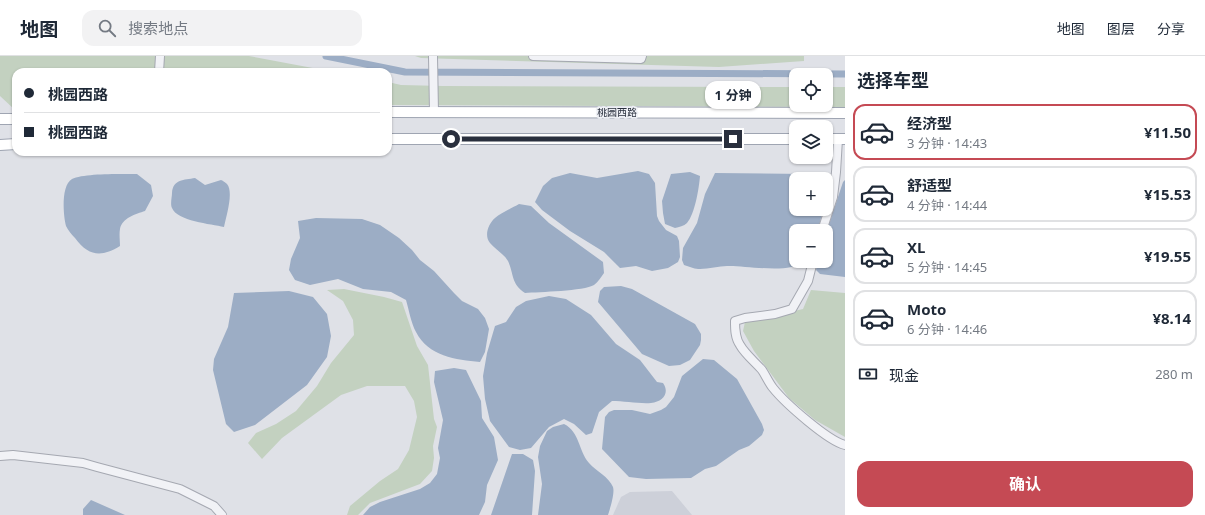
<!DOCTYPE html>
<html lang="zh">
<head>
<meta charset="utf-8">
<style>
	:root { --surface:#fff; --page:#f2f2f3; --text:#1f2937; --muted:#747a83; --line:#e0e1e3; --accent:#c54a54 }
	body { margin:0; font-family:"Noto Sans","Noto Sans SC",sans-serif; background:var(--page); color:var(--text); height:100vh; display:flex; flex-direction:column; font-size:15px; white-space:nowrap }
	* { box-sizing:border-box; margin:0 }
	p { font-size:13px; color:var(--muted) }
	.icon { flex:none; width:22px; height:22px; fill:none; stroke:currentColor; stroke-width:2; stroke-linecap:round; stroke-linejoin:round }
	.map { position:relative; flex:1; overflow:hidden }
	.drawer { display:flex; flex-direction:column; background:var(--surface); width:360px }
	.drawer>* { flex:none }
	.banner { position:absolute; left:12px; top:12px; width:380px; height:88px; border-radius:12px; box-shadow:0 1px 3px #0004; display:grid; align-content:center; height:88px; padding:0 12px; background:var(--surface) }
	.fabs { position:absolute; left:789px; top:12px; display:grid; gap:8px }
	.fabs a { display:grid; place-items:center; width:44px; height:44px; border-radius:8px; background:var(--surface); box-shadow:0 1px 3px #0004; font-size:20px }
	.end { position:absolute; width:18px; height:18px; margin:-9px; border:5px solid #292f3d; background:#fff; box-shadow:0 0 0 2px #fff }
	.from { border-radius:50% }
	.bubble { position:absolute; height:28px; border-radius:12px; background:var(--surface); box-shadow:0 1px 3px #0004; font-size:13px; font-weight:700; line-height:28px; text-align:center }
	.banner b { display:flex; align-items:center; gap:14px; height:38px; font-size:15px }
	.banner b+b { border-top:1px solid var(--line) }
	.banner i { width:10px; height:10px; background:var(--text) }
	ul { padding:0; list-style:none }
	li { display:flex; align-items:center; gap:12px; height:56px; margin:0 8px 6px; padding:0 4px; border:2px solid var(--line); border-radius:12px }
	li div { flex:1 }
	li b { display:block; font-size:15px }
	li em { font-style:normal; font-weight:700 }
	li.current { border-color:var(--accent) }
	li>.icon { width:36px; height:36px; stroke-width:1.5 }
	h2 { padding:0 12px; font-size:18px; line-height:48px }
	.pay { display:flex; align-items:center; gap:10px; height:44px; padding:0 12px; font-size:15px }
	.pay p { margin-inline-start:auto }
	.cta { display:flex; gap:8px; margin-top:auto; padding:8px 12px }
	.cta a { flex:1; height:46px; border-radius:12px; background:var(--accent); color:#fff; font-size:16px; font-weight:700; line-height:46px; text-align:center }
	header { display:flex; align-items:center; gap:24px; box-sizing:border-box; height:56px; padding:0 20px; background:var(--surface); border-bottom:1px solid var(--line) }
	header strong { font-size:19px }
	nav { display:flex; gap:22px; margin-inline-start:auto; font-size:14px }
	.search { width:280px; height:36px; background:var(--page); display:flex; align-items:center; gap:10px; box-sizing:border-box; padding:0 14px; border-radius:12px; color:var(--muted); font-size:15px }
	main { display:flex; flex:1; min-height:0 }
	.map>svg:first-child { display:block }
	.built { fill:#cdd0d9 }
	.green { fill:#c3d1c0 }
	.water { fill:#9cadc5 }
	.lines { fill:none; stroke-linecap:round; stroke-linejoin:round }
	.canal { stroke:#9cadc5; stroke-width:7 }
	.minor-casing { stroke:#a5a8b1; stroke-width:10 }
	.major-casing { stroke:#9fa5b2; stroke-width:12 }
	.minor { stroke:#f1f2f6; stroke-width:8 }
	.major { stroke:#fff; stroke-width:10 }
	.route { stroke:#292f3d; stroke-width:5 }
	.labels { text-anchor:middle; dominant-baseline:central; stroke-width:3.5; stroke-linejoin:round; paint-order:stroke }
	.street-label { font-size:10px; fill:#292f3d; stroke:#eef0f5 }
</style>
</head>
<body>
<header>
<strong>地图</strong>
<div class="search"><svg class="icon" aria-label="search" viewBox="0 0 24 24"><circle cx="10" cy="10" r="6"/><path d="M15 15l6 6"/></svg>搜索地点</div>
<nav><a>地图</a><a>图层</a><a>分享</a></nav>
</header>
<main>
<div class="map">
<svg width="845" height="459" viewBox="0 0 845 459">
	<rect width="100%" height="100%" fill="#dfe1e7"/>
	<!-- built -->
	<path class="built" d="M 672,435 L 692,459 L 613,459 L 621,441 L 630,436 Z"/>
	<!-- green -->
	<path class="green" d="M 0,0 L 249,0 L 334,16 L 16,16 L 16,52 L 14,53 L 0,40 Z
		M 415,0 L 804,0 L 804,5 L 719,11 L 421,2 Z
		M 388,26 L 401,29 L 443,30 L 796,31 L 796,49 L 826,49 L 826,31 L 845,31 L 845,51 L 388,49 Z
		M 344,233 L 384,241 L 402,246 L 417,290 L 428,309 L 434,363 L 437,371 L 433,390 L 434,402 L 432,415 L 420,428 L 370,447 L 358,459 L 347,459 L 350,450 L 380,425 L 398,413 L 409,394 L 417,361 L 414,345 L 405,330 L 367,330 L 341,339 L 282,382 L 262,403 L 248,387 L 256,377 L 276,368 L 296,355 L 317,330 L 331,307 L 354,279 L 353,264 L 343,245 L 327,234 Z
		M 811,234 L 845,237 L 845,381 L 815,364 L 789,342 L 754,295 L 743,275 L 745,266 L 803,253 Z"/>
	<!-- water -->
	<path class="water" d="M 638,115 L 649,118 L 655,127 L 657,160 L 659,165 L 666,174 L 677,180 L 679,185 L 680,201 L 678,206 L 668,212 L 652,215 L 636,210 L 620,212 L 604,196 L 570,175 L 542,154 L 535,146 L 543,130 L 552,122 L 570,117 L 597,122 Z
		M 690,116 L 700,120 C 699,132 695,158 687,167 C 684,170 679,171 675,172 L 665,168 L 663,157 L 662,145 L 671,118 Z
		M 715,117 L 807,118 L 819,118 L 824,122 L 824,123 L 796,123 L 796,153 L 823,153 L 818,175 L 796,175 L 796,205 L 802,205 C 792,219 744,209 727,210 C 717,210 702,215 693,212 C 690,211 687,210 684,209 L 682,204 L 683,192 L 697,167 L 705,138 Z
		M 137,118 L 151,129 L 153,140 L 145,155 C 136,158 122,162 120,173 C 119,178 120,185 120,190 C 102,201 89,201 75,182 C 72,179 68,174 66,170 C 63,159 61,129 72,123 C 84,117 122,118 137,118 Z
		M 195,122 L 205,129 L 221,124 C 222,124 226,127 227,128 C 234,136 226,161 224,171 C 211,168 177,165 172,152 C 170,148 172,141 172,137 C 173,123 184,124 195,122 Z
		M 845,124 L 845,221 L 820,218 L 816,214 L 818,205 L 826,205 L 826,177 L 843,126 Z
		M 519,148 L 531,150 L 549,167 L 603,206 L 604,217 C 601,221 598,226 594,229 C 584,235 539,236 525,237 C 511,228 514,218 508,205 C 504,198 495,193 490,187 C 484,180 488,168 495,162 C 501,157 512,152 519,148 Z
		M 316,162 L 362,163 L 380,169 L 399,182 L 412,194 L 420,204 L 434,215 L 454,237 L 462,245 L 478,253 L 485,262 L 489,273 L 485,296 L 480,306 C 456,304 428,300 416,276 C 411,267 409,254 406,244 L 391,236 L 363,233 L 338,223 L 310,229 L 295,224 L 289,214 L 291,203 L 300,182 L 298,165 Z
		M 621,230 L 632,233 L 695,268 L 701,278 L 701,284 L 700,289 L 690,304 L 680,309 L 669,310 L 642,298 L 598,246 L 600,235 L 604,231 Z
		M 289,235 L 313,241 L 327,258 L 331,280 L 327,301 L 307,329 L 255,369 L 234,376 L 226,368 L 213,314 L 214,303 L 228,271 L 234,237 Z
		M 549,240 L 566,243 L 591,259 L 616,288 L 640,304 L 657,326 L 663,327 C 670,337 663,346 651,347 C 640,348 624,345 612,345 L 599,356 L 592,377 L 586,379 L 574,368 L 564,363 L 549,371 L 531,392 L 520,394 L 509,391 L 490,365 L 485,343 L 483,320 L 487,297 L 495,270 L 506,266 L 516,251 L 526,245 Z
		M 703,303 L 714,304 L 737,323 L 762,368 L 764,374 L 762,379 L 749,390 L 739,394 L 716,410 L 705,413 L 691,422 L 646,423 L 629,421 L 602,393 L 605,361 L 609,356 L 614,354 L 632,354 L 650,358 L 661,354 L 666,351 L 674,341 L 682,320 Z
		M 454,312 L 466,314 L 481,345 L 482,362 L 494,381 L 498,404 L 487,429 L 485,446 L 479,459 L 363,459 L 370,451 L 380,446 L 420,433 L 430,427 L 437,418 L 440,402 L 438,392 L 443,364 L 434,326 L 435,315 Z
		M 564,368 C 580,376 578,394 589,407 C 596,415 609,421 613,431 C 615,437 610,453 608,459 L 538,459 L 542,428 L 538,401 L 540,390 L 547,375 L 553,371 Z
		M 512,398 L 523,398 L 533,404 L 535,415 L 532,459 L 491,459 Z
		M 91,444 L 125,459 L 83,459 L 83,453 Z"/>
	<g class="lines">
		<!-- canal -->
		<path class="canal" d="M 326,0 L 405,16 L 845,18"/>
		<defs>
			<path id="minor" d="M 433,0 L 434,56
				M 533,0 L 641,3 L 642,0
				M 159,16 L 160,0
				M 822,175 L 833,141 L 836,116 L 838,83
				M 813,205 L 808,225 L 792,253 L 775,258 L 745,262 L 735,265 C 735,273 735,282 740,289 C 745,298 755,306 762,314 C 766,320 769,327 773,332 C 785,347 828,385 845,389
				M 0,400 L 13,399 L 83,407 L 97,411 L 180,433 L 214,450 L 222,459"/>
			<path id="major" d="M 388,56 L 845,57
				M 0,63 L 16,63
				M 388,83 L 796,83
				M 826,83 L 845,83
				M 0,89 L 16,88"/>
		</defs>
		<!-- minor casing -->
		<use href="#minor" class="minor-casing"/>
		<!-- major casing -->
		<use href="#major" class="major-casing"/>
		<!-- minor -->
		<use href="#minor" class="minor"/>
		<!-- major -->
		<use href="#major" class="major"/>
	</g>
	<g class="lines">
		<!-- route -->
		<path class="route" d="M 451,83 L 733,83"/>
	</g>
	<g class="labels">
		<!-- street labels -->
		<g class="street-label">
			<text x="617" y="56">桃园西路</text>
		</g>
	</g>
</svg>
<div class="fabs">
<a><svg class="icon" aria-label="locate" viewBox="0 0 24 24"><circle cx="12" cy="12" r="6"/><path d="M12 2v4M12 18v4M2 12h4M18 12h4"/></svg></a>
<a><svg class="icon" aria-label="layers" viewBox="0 0 24 24"><path d="M12 4l9 5-9 5-9-5zM3 14l9 5 9-5"/></svg></a>
<a>+</a>
<a>−</a>
</div>
<i class="end from" style="left:451px;top:83px"></i>
<i class="end" style="left:733px;top:83px"></i>
<div class="bubble" style="left:705px;top:25px;width:56px">1 分钟</div>
<div class="banner">
<b><i class="from"></i>桃园西路</b>
<b><i></i>桃园西路</b>
</div>
</div>
<section class="drawer">
<h2>选择车型</h2>
<ul>
<li class="current"><svg class="icon" aria-label="car" viewBox="0 0 24 24"><path d="M5 17H2v-5l4-1 3-4h7l3 4 3 1v5h-3M9 17h6M6 11h13"/><circle cx="7" cy="17" r="2"/><circle cx="17" cy="17" r="2"/></svg><div><b>经济型</b><p>3 分钟 · 14:43</p></div><em>¥11.50</em></li>
<li><svg class="icon" aria-label="car" viewBox="0 0 24 24"><path d="M5 17H2v-5l4-1 3-4h7l3 4 3 1v5h-3M9 17h6M6 11h13"/><circle cx="7" cy="17" r="2"/><circle cx="17" cy="17" r="2"/></svg><div><b>舒适型</b><p>4 分钟 · 14:44</p></div><em>¥15.53</em></li>
<li><svg class="icon" aria-label="car" viewBox="0 0 24 24"><path d="M5 17H2v-5l4-1 3-4h7l3 4 3 1v5h-3M9 17h6M6 11h13"/><circle cx="7" cy="17" r="2"/><circle cx="17" cy="17" r="2"/></svg><div><b>XL</b><p>5 分钟 · 14:45</p></div><em>¥19.55</em></li>
<li><svg class="icon" aria-label="car" viewBox="0 0 24 24"><path d="M5 17H2v-5l4-1 3-4h7l3 4 3 1v5h-3M9 17h6M6 11h13"/><circle cx="7" cy="17" r="2"/><circle cx="17" cy="17" r="2"/></svg><div><b>Moto</b><p>6 分钟 · 14:46</p></div><em>¥8.14</em></li>
</ul>
<div class="pay"><svg class="icon" aria-label="cash" viewBox="0 0 24 24"><path d="M3 7h18v10H3z"/><circle cx="12" cy="12" r="2"/></svg>现金<p>280 m</p></div>
<div class="cta"><a>确认</a></div>
</section>
</main>
</body>
</html>
